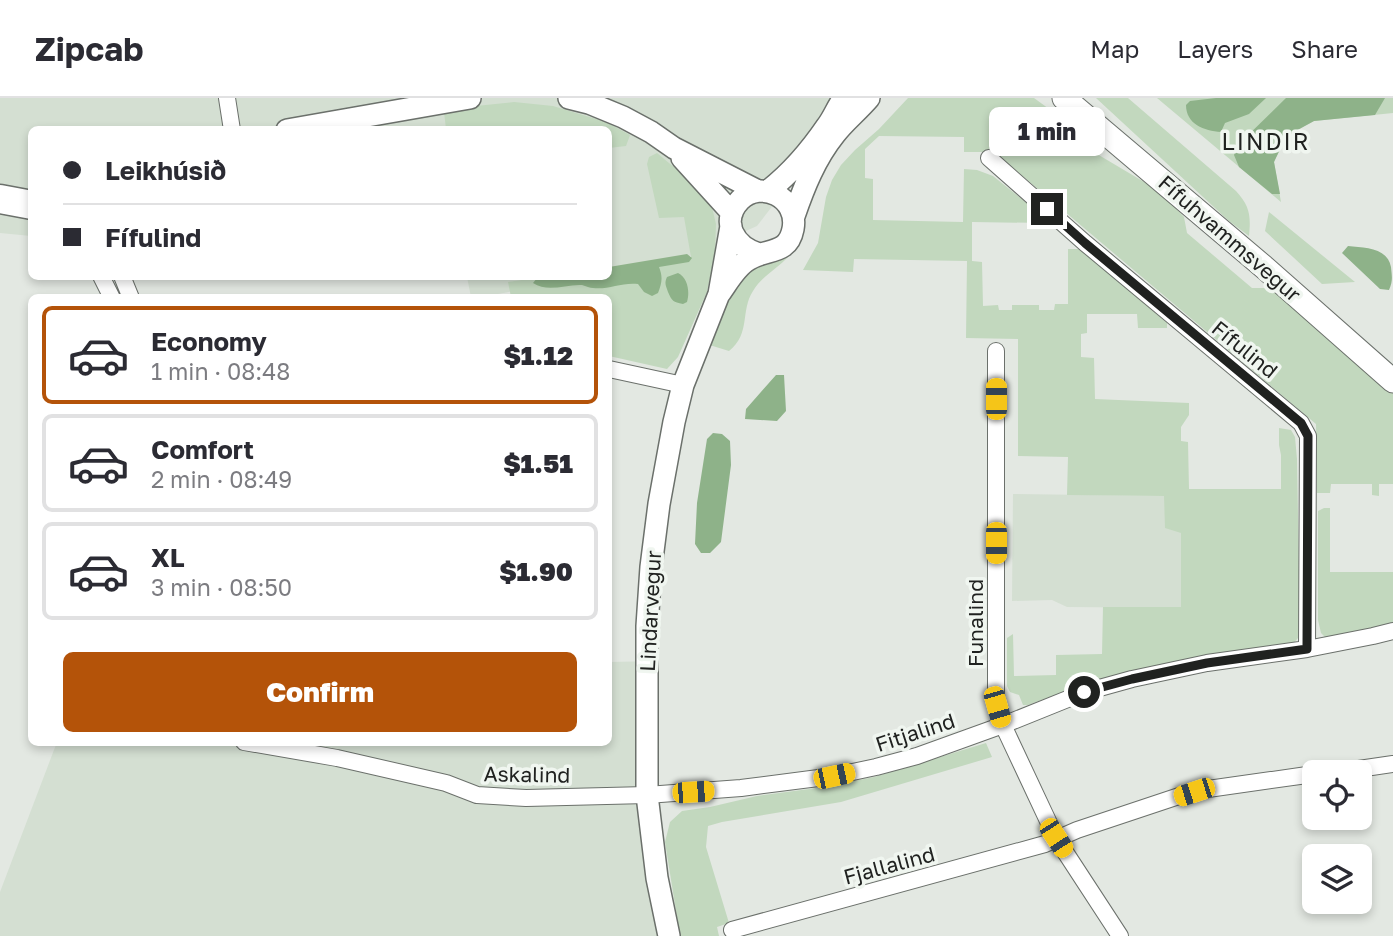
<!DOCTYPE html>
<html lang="en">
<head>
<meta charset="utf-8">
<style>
	:root { --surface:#fff; --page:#f2f2f3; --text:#2b2b33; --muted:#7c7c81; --line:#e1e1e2; --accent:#b45309 }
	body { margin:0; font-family:"Golos Text",sans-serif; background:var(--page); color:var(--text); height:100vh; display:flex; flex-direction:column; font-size:26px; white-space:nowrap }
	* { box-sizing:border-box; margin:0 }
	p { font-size:23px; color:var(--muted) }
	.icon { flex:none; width:38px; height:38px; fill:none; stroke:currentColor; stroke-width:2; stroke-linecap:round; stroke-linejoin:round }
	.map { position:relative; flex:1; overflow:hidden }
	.drawer { position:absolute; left:28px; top:196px; width:584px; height:452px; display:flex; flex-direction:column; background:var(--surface); border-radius:10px; box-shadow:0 4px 10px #0003 }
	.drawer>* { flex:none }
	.top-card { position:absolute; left:28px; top:28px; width:584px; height:154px; border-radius:10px; box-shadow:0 4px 10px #0003; display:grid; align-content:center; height:154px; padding:0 35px; background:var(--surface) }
	.buttons { position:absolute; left:1302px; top:662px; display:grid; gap:14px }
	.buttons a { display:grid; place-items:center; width:70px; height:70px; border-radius:10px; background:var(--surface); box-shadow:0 4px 10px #0003; font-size:35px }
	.end { position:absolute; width:32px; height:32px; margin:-16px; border:9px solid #202220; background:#fff; box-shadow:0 0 0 4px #fff }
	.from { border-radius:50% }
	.bubble { position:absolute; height:49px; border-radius:10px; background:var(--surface); box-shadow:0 4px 10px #0003; font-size:23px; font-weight:800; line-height:49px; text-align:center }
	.car { position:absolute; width:21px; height:42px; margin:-21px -10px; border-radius:9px; box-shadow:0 0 5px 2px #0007; background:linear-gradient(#f5c518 24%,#345 0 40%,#f5c518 0 76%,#345 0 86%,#f5c518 0) }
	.top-card b { display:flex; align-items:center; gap:24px; height:66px; font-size:26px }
	.top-card b+b { border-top:2px solid var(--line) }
	.top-card i { width:18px; height:18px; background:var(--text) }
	ul { padding:12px 0 0; list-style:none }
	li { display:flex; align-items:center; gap:21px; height:98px; margin:0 14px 10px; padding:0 21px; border:4px solid var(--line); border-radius:10px }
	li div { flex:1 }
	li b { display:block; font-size:26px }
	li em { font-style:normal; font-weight:800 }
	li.selected { border-color:var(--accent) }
	li>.icon { width:63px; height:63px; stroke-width:1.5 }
	.primary-button { display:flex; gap:14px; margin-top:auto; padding:14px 35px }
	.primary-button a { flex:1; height:80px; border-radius:10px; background:var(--accent); color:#fff; font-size:28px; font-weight:800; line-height:80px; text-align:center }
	header { display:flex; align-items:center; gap:42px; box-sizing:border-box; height:98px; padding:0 35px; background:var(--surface); border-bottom:2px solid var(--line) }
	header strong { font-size:33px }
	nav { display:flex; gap:38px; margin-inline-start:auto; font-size:24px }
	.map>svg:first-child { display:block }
	.built { fill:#d4dfd2 }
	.green { fill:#c2d8be }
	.forest { fill:#8eb289 }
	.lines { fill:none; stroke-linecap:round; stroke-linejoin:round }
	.minor-casing { stroke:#6b706b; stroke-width:18 }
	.tertiary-casing { stroke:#6b706b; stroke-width:24 }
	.secondary-casing { stroke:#6b706b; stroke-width:25 }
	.trunk-casing { stroke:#6b706b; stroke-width:31 }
	.minor { stroke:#fff; stroke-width:16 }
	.tertiary { stroke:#fff; stroke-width:21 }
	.secondary { stroke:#fff; stroke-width:23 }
	.trunk { stroke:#fff; stroke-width:28 }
	.route { stroke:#202220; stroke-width:9 }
	.labels { text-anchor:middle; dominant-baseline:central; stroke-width:7; stroke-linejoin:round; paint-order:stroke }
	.street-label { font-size:21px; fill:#202220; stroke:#f0f6f0 }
	.neighbourhood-label { font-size:23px; letter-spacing:2px; fill:#202220; stroke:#f0f6f0 }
</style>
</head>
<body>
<header>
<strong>Zipcab</strong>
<nav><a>Map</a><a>Layers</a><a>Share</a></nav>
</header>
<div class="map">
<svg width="1393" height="838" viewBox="0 0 1393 838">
	<rect width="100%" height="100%" fill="#e3e8e2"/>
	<!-- built -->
	<path class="built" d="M 0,0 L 856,0 L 757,128 L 690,158 L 609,174 L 609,32 L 439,32 L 438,29 L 421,32 L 32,32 L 31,138 L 0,135 Z
		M 467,179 L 586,179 L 477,200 L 471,199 Z
		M 1013,396 L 1164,398 L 1181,435 L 1181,510 L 1067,509 L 1052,502 L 1012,503 Z
		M 657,563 L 654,662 L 662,764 L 677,838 L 0,838 L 0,794 L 57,644 L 609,644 L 609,564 Z"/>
	<!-- green -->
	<path class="green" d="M 908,0 L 1034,0 L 1056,16 L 1074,39 L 1092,53 L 1161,94 L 1184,119 L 1187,135 L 1252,190 L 1272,190 L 1393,295 L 1393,386 L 1379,386 L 1379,398 L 1372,397 L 1372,386 L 1331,386 L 1330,395 L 1317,395 L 1316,326 L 994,54 L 964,54 L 964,39 L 879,38 L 865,51 L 865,80 L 873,81 L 873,122 L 963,124 L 964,71 L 977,72 L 993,78 L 1043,118 L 1044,125 L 972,124 L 972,163 L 982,164 L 983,208 L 998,207 L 999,212 L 1012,212 L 1012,207 L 1039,207 L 1039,212 L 1054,212 L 1055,206 L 1068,206 L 1068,151 L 1082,151 L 1167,225 L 1167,230 L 1138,230 L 1137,216 L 1087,216 L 1087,235 L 1081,236 L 1081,259 L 1094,260 L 1095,301 L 1189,305 L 1189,317 L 1181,329 L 1181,343 L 1188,344 L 1189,391 L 1281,391 L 1281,357 L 1279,347 L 1279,330 L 1291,332 L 1295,339 L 1297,361 L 1300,527 L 1298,540 L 1292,547 C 1235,555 1176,561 1120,576 C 1089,584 1058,596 1028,607 L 1023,607 L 1019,597 L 1010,594 L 1007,588 L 1007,540 L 1013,536 L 1014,578 L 1056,577 L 1056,557 L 1102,556 L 1103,509 L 1181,509 L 1181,435 L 1165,430 L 1164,398 L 1067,397 L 1068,359 L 1018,358 L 1018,241 L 966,240 L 967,163 L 854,161 L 853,174 L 803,172 L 818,145 L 826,99 L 832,82 L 841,67 L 855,52 L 879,31 Z
		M 1096,0 L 1128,0 L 1236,93 C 1250,108 1251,118 1249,138 L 1229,123 Z
		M 1157,0 L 1393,0 L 1393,15 L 1314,23 L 1292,35 L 1283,45 L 1274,64 L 1281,104 Z
		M 514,4 L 553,8 L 606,24 L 630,37 L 626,48 L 609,50 L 609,32 L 446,31 L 444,14 L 476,8 Z
		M 657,55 L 699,90 L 711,105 L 716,126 L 715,155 L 707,194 L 678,259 L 667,271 L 609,258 L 609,200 L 511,199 L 508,184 L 550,178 L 609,178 L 609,170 L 691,159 L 684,119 L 659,120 L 647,66 L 649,59 Z
		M 1269,114 L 1355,184 L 1322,186 L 1265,133 Z
		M 798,145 C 795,150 792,155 788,159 C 777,171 762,178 753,193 C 740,213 751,236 729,253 L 703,245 L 738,179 L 754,169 L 767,167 L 781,160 Z
		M 1324,410 L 1330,410 L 1330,474 L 1393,474 L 1393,525 L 1379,531 L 1326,540 L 1321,535 L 1318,522 L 1318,413 Z
		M 986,645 L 992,659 L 841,704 L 722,724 L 708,728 L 706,749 L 729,825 L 717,829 L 719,838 L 680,838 L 665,744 L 670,724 L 682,713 L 710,709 L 757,698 L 824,689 L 874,679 Z"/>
	<!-- forest -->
	<path class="forest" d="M 1216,0 L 1266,0 L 1249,16 L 1225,25 L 1221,34 C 1204,33 1186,26 1186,7 L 1190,3 Z
		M 1286,0 L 1385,0 L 1375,17 L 1314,23 L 1292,35 L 1283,45 L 1274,64 L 1280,96 L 1272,96 L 1239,69 L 1234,57 L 1238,47 Z
		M 1348,148 C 1365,150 1387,149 1391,169 C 1392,179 1393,183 1389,192 L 1380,191 L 1342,155 Z
		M 687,156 L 692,160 L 689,164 L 659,169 C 663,179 662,185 658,195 L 652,198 L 644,194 L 638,186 C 622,184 608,192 593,190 C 590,190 586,188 582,187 C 566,186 548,195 533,185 L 537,180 L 547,178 L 609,178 L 609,169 Z
		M 678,175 C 688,180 690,194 687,204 L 683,206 C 673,204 672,203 668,194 C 666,187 664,186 667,179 Z
		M 776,277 L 784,277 L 786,313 L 777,323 L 745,321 L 746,311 Z
		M 713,335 L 722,336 L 730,343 L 731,367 L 721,444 L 710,455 L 701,455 L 695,446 L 697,405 L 707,341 Z"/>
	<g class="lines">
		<defs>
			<path id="minor" d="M 227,0 L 232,32
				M 989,60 L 1085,145 L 1301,325 L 1308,338 L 1307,551
				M 101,178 L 112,200
				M 122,178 L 131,200
				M 996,253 L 996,596 L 997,609 L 1003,627 L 1056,740 L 1120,838
				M 609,271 L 683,287
				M 244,644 L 337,660 L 446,685 L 477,697 L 526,700 L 647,697 L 741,690 L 834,678 L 876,669 L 917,658 L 1003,627 L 1085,594 L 1132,581 L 1207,565 L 1307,551 L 1373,538 L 1393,533
				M 1338,674 L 1393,666
				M 732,832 L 1045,746 L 1077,732 L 1194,693 L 1314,676"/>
			<path id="tertiary" d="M 569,0 L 589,5 L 623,19 L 651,34 L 674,50 L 758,93
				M 287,32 L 470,0
				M 682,60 L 732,115
				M 768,93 C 791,75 810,53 827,28 C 834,19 837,9 844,0
				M 794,118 C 804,89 815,61 835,36 C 845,23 858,13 869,0
				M 720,195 C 728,184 736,169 748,162 C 765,150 788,158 793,131 C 799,100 761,81 740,102 C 719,124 735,149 759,156
				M 669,838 L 657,780 L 647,697 L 647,528 L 651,469 L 659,406 L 674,324 L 683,287 L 719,196 L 731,128"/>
			<path id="secondary" d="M 1064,0 L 1265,170 L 1393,283"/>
			<path id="trunk" d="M 0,101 L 32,107"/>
		</defs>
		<!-- minor casing -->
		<use href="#minor" class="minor-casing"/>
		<!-- tertiary casing -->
		<use href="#tertiary" class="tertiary-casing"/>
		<!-- secondary casing -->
		<use href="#secondary" class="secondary-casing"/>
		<!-- trunk casing -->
		<use href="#trunk" class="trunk-casing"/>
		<!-- minor -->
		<use href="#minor" class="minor"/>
		<!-- tertiary -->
		<use href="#tertiary" class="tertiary"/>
		<!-- secondary -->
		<use href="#secondary" class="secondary"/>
		<!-- trunk -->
		<use href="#trunk" class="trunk"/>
	</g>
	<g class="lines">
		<!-- route -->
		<path class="route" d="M 1047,111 L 1085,145 L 1301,325 L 1308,338 L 1307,551 L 1207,565 L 1132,581 L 1084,594"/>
	</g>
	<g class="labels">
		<!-- street labels -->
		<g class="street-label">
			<text transform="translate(1230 140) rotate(41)">Fífuhvammsvegur</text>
			<text transform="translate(1245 251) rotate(39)">Fífulind</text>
			<text transform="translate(650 513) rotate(-87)">Lindarvegur</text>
			<text transform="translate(975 525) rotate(-90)">Funalind</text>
			<text transform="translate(915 634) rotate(-18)">Fitjalind</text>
			<text transform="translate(527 676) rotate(1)">Askalind</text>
			<text transform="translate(889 767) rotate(-15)">Fjallalind</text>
		</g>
		<!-- neighbourhood labels -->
		<g class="neighbourhood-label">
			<text x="1266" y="43">LINDIR</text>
		</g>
	</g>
</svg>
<div class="buttons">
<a><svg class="icon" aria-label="locate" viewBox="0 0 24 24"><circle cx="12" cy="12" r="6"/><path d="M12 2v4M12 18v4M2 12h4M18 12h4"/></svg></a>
<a><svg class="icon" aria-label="layers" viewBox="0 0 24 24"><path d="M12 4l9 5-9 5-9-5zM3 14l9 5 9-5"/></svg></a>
</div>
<i class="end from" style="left:1084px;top:594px"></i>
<i class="end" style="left:1047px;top:111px"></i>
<div class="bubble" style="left:989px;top:9px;width:116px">1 min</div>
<i class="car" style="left:996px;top:301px;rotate:0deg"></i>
<i class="car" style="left:996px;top:445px;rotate:180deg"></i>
<i class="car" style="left:997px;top:609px;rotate:164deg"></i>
<i class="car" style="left:834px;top:678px;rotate:78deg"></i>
<i class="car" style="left:693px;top:694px;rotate:86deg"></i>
<i class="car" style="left:1194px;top:694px;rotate:252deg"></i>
<i class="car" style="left:1056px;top:740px;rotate:147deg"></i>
<div class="top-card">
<b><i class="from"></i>Leikhúsið</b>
<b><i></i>Fífulind</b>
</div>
<section class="drawer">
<ul>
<li class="selected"><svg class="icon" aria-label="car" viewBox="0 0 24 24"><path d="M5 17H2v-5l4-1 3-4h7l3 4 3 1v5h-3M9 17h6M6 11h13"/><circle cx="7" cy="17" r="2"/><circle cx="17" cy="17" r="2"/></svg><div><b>Economy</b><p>1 min · 08:48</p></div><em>$1.12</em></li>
<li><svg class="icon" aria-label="car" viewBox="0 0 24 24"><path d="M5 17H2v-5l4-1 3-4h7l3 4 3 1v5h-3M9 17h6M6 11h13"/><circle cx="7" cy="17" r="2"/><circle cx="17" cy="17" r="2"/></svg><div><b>Comfort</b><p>2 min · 08:49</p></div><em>$1.51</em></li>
<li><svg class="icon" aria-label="car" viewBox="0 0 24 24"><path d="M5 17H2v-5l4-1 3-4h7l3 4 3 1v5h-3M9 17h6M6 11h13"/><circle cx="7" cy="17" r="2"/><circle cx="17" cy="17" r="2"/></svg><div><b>XL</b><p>3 min · 08:50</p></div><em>$1.90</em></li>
</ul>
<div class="primary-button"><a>Confirm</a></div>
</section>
</div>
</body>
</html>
